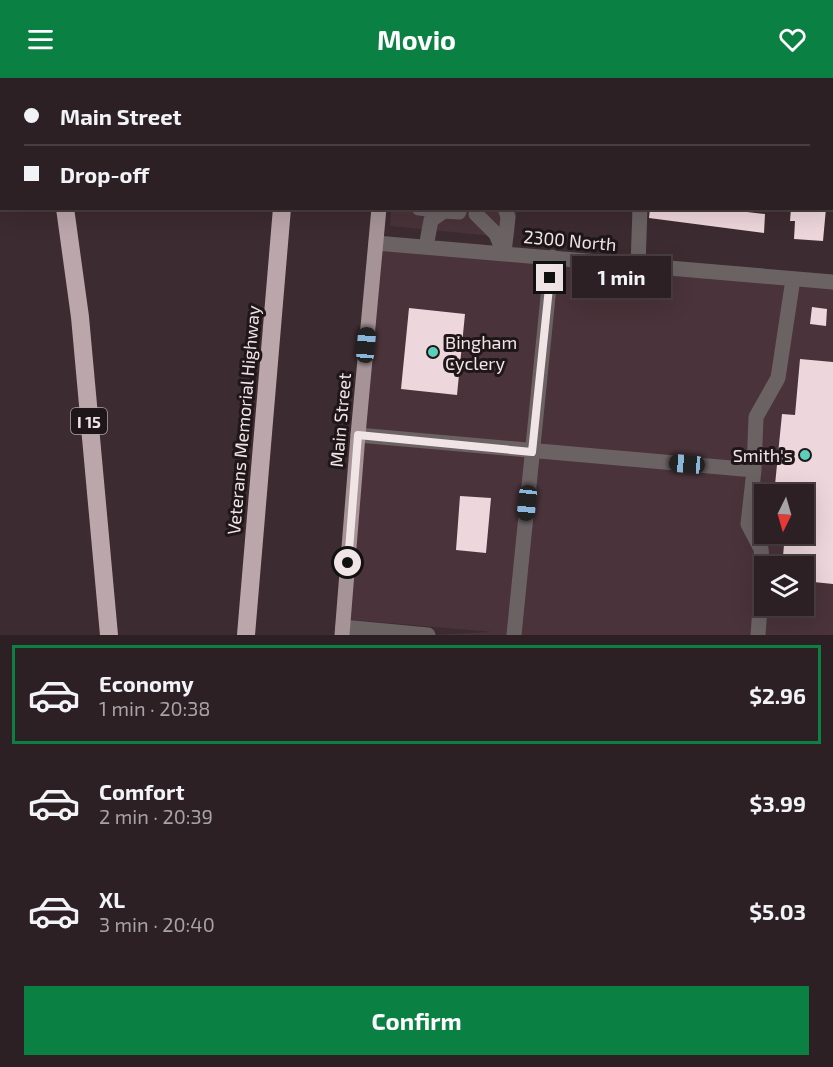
<!DOCTYPE html>
<html lang="en">
<head>
<meta charset="utf-8">
<style>
	:root { --surface:#2d2024; --page:#392d31; --text:#f1f3f6; --muted:#a7a3a6; --line:#483e41; --accent:#0b8043 }
	body { margin:0; font-family:"Exo 2",sans-serif; background:var(--page); color:var(--text); height:100vh; display:flex; flex-direction:column; font-size:22px; white-space:nowrap }
	* { box-sizing:border-box; margin:0 }
	p { font-size:20px; color:var(--muted) }
	.icon { flex:none; width:33px; height:33px; fill:none; stroke:currentColor; stroke-width:2; stroke-linecap:round; stroke-linejoin:round }
	.map { position:relative; height:557px; overflow:hidden }
	.details { display:flex; flex-direction:column; background:var(--surface); flex:1 }
	.details>* { flex:none }
	.guide { position:absolute; left:0px; top:0px; width:834px; height:132px; box-shadow:0 6px 24px #0002,0 0 0 2px var(--line); display:grid; align-content:center; height:132px; padding:0 24px; background:var(--surface) }
	.needle { width:39px; rotate:185deg }
	.tools { position:absolute; left:754px; top:406px; display:grid; gap:12px }
	.tools a { display:grid; place-items:center; width:60px; height:60px; border-radius:0px; background:var(--surface); box-shadow:0 6px 24px #0002,0 0 0 2px var(--line); font-size:30px }
	.end { position:absolute; width:27px; height:27px; margin:-14px; border:8px solid #f0e4e7; background:#111; box-shadow:0 0 0 3px #111 }
	.from { border-radius:50% }
	.bubble { position:absolute; height:42px; border-radius:0px; background:var(--surface); box-shadow:0 6px 24px #0002,0 0 0 2px var(--line); font-size:20px; font-weight:700; line-height:42px; text-align:center }
	.car { position:absolute; width:18px; height:36px; margin:-18px -9px; border-radius:8px; box-shadow:0 0 4px 2px #0007; background:linear-gradient(#222 24%,#8ab4d8 0 40%,#222 0 76%,#8ab4d8 0 86%,#222 0) }
	.guide b { display:flex; align-items:center; gap:21px; height:57px; font-size:22px }
	.guide b+b { border-top:2px solid var(--line) }
	.guide i { width:15px; height:15px; background:var(--text) }
	ul { padding:10px 0 0; list-style:none }
	li { display:flex; align-items:center; gap:18px; height:99px; margin:0 12px 9px; padding:0 12px; border:3px solid transparent; border-radius:0px }
	li div { flex:1 }
	li b { display:block; font-size:22px }
	li em { font-style:normal; font-weight:700 }
	li.active { border-color:var(--accent) }
	li>.icon { width:54px; height:54px; stroke-width:1.5 }
	.primary-button { display:flex; gap:12px; margin-top:auto; padding:12px 24px }
	.primary-button a { flex:1; height:69px; border-radius:0px; background:var(--accent); color:#fff; font-size:24px; font-weight:700; line-height:69px; text-align:center }
	header { display:flex; justify-content:space-between; align-items:center; height:78px; padding:0 24px; background:var(--accent); color:#fff; font-size:27px; font-weight:700 }
	.map>svg:first-child { display:block }
	.built { fill:#4a333a; fill-rule:evenodd }
	.building { fill:#edd6dc }
	.lines { fill:none; stroke-linecap:round; stroke-linejoin:round }
	.minor { stroke:#6b6264; stroke-width:15 }
	.major { stroke:#a59397; stroke-width:15 }
	.highway { stroke:#bba6ab; stroke-width:18 }
	.route { stroke:#f0e4e7; stroke-width:8 }
	.poi-dot { fill:#5cceba; stroke:#1e1618; stroke-width:2 }
	.labels { text-anchor:middle; dominant-baseline:central; stroke-width:6; stroke-linejoin:round; paint-order:stroke }
	.shield { fill:#1e1618; stroke:#b1a6a9; stroke-width:1.5 }
	.shield-label { font-size:16px; font-weight:bold; fill:#f0e4e7 }
	.street-label { font-size:18px; fill:#f0e4e7; stroke:#1e1618 }
	.poi-label { font-size:18px; fill:#f0e4e7; stroke:#1e1618; text-anchor:start }
</style>
</head>
<body>
<header><svg class="icon" aria-label="menu" viewBox="0 0 24 24"><path d="M4 6h16M4 12h16M4 18h16"/></svg>Movio<svg class="icon" aria-label="heart" viewBox="0 0 24 24"><path d="M12 20l-8-8c-3-5 5-10 8-4 3-6 11-1 8 4z"/></svg></header>
<div class="map">
<svg width="833" height="557" viewBox="0 0 833 557">
	<rect width="100%" height="100%" fill="#3c2b30"/>
	<!-- built -->
	<path class="built" d="M 391,131 L 517,131 L 514,160 L 390,148 Z
		M 376,167 L 833,210 L 833,557 L 425,557 L 492,554 L 344,541 ZM 765,417 L 804,417 L 804,456 L 765,456 ZM 765,489 L 804,489 L 804,528 L 765,528 Z"/>
	<!-- building -->
	<path class="building" d="M 650,130 L 713,130 L 765,136 L 764,155 L 649,140 Z
		M 791,130 L 826,130 L 823,163 L 794,161 L 795,143 L 790,143 Z
		M 812,229 L 827,231 L 826,248 L 810,246 Z
		M 409,230 L 465,236 L 457,317 L 401,311 Z
		M 800,281 L 833,284 L 833,506 L 804,503 L 804,489 L 782,489 L 785,456 L 804,456 L 804,417 L 774,417 L 782,336 L 795,337 Z
		M 460,418 L 491,420 L 486,475 L 456,472 Z"/>
	<g class="lines">
		<!-- minor -->
		<path class="minor" d="M 497,2 L 498,0
			M 644,2 L 644,0
			M 419,130 L 444,133
			M 476,136 L 496,156 L 504,175
			M 376,165 L 833,204
			M 426,169 L 431,142 L 444,133 L 459,134
			M 504,175 L 508,139 L 505,130
			M 638,187 L 640,130
			M 358,357 L 754,392
			M 343,549 L 428,557
			M 514,557 L 552,179
			M 758,557 L 763,491 L 761,471 L 748,446 L 754,392 L 756,339 L 778,300 L 793,201"/>
		<!-- major -->
		<path class="major" d="M 390,2 L 390,0
			M 342,557 L 358,357 L 379,130"/>
		<!-- highway -->
		<path class="highway" d="M 50,0 L 50,2
			M 293,2 L 293,0
			M 65,130 L 80,239 L 109,557
			M 246,557 L 282,130"/>
	</g>
	<g class="lines">
		<!-- route -->
		<path class="route" d="M 348,485 L 358,357 L 532,374 L 550,200"/>
	</g>
	<!-- markers -->
	<g class="poi-dot">
		<circle cx="433" cy="274" r="6"/>
		<circle cx="805" cy="377" r="6"/>
	</g>
	<g class="labels">
		<!-- shield labels -->
		<rect class="shield" x="71" y="330" width="36" height="26" rx="4.5"/>
		<g class="shield-label">
			<text x="89" y="343">I 15</text>
		</g>
		<!-- street labels -->
		<g class="street-label">
			<text transform="translate(570 162) rotate(5)">2300 North</text>
			<text transform="translate(243 342) rotate(-85)">Veterans Memorial Highway</text>
			<text transform="translate(340 342) rotate(-85)">Main Street</text>
		</g>
		<!-- poi labels -->
		<g class="poi-label">
			<text x="445" y="264">Bingham<tspan x="445" dy="21">Cyclery</tspan></text>
			<text x="793" y="377" text-anchor="end">Smith's</text>
		</g>
	</g>
</svg>
<div class="tools">
<a><svg class="needle" viewBox="-14 -14 28 28"><path d="M0-13l5 13h-10z" fill="#e53935"/><path d="M0 13l5-13h-10z" fill="#a7a3a6"/></svg></a>
<a><svg class="icon" aria-label="layers" viewBox="0 0 24 24"><path d="M12 4l9 5-9 5-9-5zM3 14l9 5 9-5"/></svg></a>
</div>
<i class="end from" style="left:348px;top:485px"></i>
<i class="end" style="left:550px;top:200px"></i>
<div class="bubble" style="left:572px;top:178px;width:99px">1 min</div>
<i class="car" style="left:366px;top:267px;rotate:5deg"></i>
<i class="car" style="left:687px;top:386px;rotate:275deg"></i>
<i class="car" style="left:527px;top:425px;rotate:186deg"></i>
<div class="guide">
<b><i class="from"></i>Main Street</b>
<b><i></i>Drop-off</b>
</div>
</div>
<section class="details">
<ul>
<li class="active"><svg class="icon" aria-label="car" viewBox="0 0 24 24"><path d="M5 17H2v-5l4-1 3-4h7l3 4 3 1v5h-3M9 17h6M6 11h13"/><circle cx="7" cy="17" r="2"/><circle cx="17" cy="17" r="2"/></svg><div><b>Economy</b><p>1 min · 20:38</p></div><em>$2.96</em></li>
<li><svg class="icon" aria-label="car" viewBox="0 0 24 24"><path d="M5 17H2v-5l4-1 3-4h7l3 4 3 1v5h-3M9 17h6M6 11h13"/><circle cx="7" cy="17" r="2"/><circle cx="17" cy="17" r="2"/></svg><div><b>Comfort</b><p>2 min · 20:39</p></div><em>$3.99</em></li>
<li><svg class="icon" aria-label="car" viewBox="0 0 24 24"><path d="M5 17H2v-5l4-1 3-4h7l3 4 3 1v5h-3M9 17h6M6 11h13"/><circle cx="7" cy="17" r="2"/><circle cx="17" cy="17" r="2"/></svg><div><b>XL</b><p>3 min · 20:40</p></div><em>$5.03</em></li>
</ul>
<div class="primary-button"><a>Confirm</a></div>
</section>
</body>
</html>
